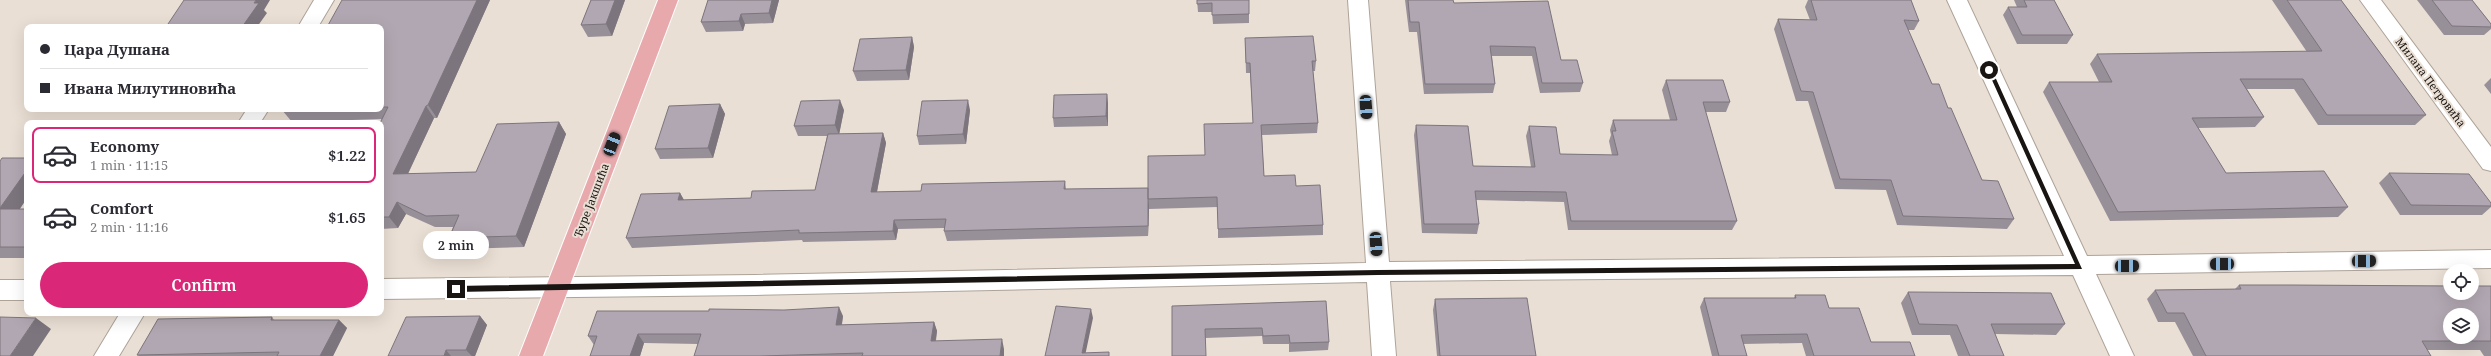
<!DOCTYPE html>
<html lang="en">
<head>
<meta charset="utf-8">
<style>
	:root { --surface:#fff; --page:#f2f2f3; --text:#2b2b33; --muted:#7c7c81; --line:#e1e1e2; --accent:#db2777 }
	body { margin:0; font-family:"Noto Serif",serif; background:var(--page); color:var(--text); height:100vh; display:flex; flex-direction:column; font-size:15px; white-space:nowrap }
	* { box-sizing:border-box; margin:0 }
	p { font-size:13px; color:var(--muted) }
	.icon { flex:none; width:22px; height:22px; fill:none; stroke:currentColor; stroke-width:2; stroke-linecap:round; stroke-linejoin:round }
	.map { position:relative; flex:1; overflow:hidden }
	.details { position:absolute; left:24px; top:120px; width:360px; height:196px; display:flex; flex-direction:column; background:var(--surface); border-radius:8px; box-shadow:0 4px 16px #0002 }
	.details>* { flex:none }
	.guide { position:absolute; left:24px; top:24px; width:360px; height:88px; border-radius:8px; box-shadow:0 4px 16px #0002; display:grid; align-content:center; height:88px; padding:0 16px; background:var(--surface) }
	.fabs { position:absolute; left:2443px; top:264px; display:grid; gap:8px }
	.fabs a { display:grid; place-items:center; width:36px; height:36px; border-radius:50%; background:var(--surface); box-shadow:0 4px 16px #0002; font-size:20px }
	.end { position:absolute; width:18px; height:18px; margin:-9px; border:5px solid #191512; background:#fff; box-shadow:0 0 0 2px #fff }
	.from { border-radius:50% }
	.bubble { position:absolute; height:28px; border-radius:14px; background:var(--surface); box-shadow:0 4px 16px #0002; font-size:13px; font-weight:600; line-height:28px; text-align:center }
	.car { position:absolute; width:12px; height:24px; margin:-12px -6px; border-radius:5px; box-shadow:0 0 3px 1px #0007; background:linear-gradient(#222 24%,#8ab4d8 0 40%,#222 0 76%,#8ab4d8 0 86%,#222 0) }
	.guide b { display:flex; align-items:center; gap:14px; height:38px; font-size:15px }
	.guide b+b { border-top:1px solid var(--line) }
	.guide i { width:10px; height:10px; background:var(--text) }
	ul { padding:7px 0 0; list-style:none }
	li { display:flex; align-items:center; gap:12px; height:56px; margin:0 8px 6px; padding:0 8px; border:2px solid transparent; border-radius:8px }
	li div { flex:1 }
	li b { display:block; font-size:15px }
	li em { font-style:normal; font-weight:600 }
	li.on { border-color:var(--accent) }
	li>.icon { width:36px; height:36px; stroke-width:1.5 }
	.action { display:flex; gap:8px; margin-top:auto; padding:8px 16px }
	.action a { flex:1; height:46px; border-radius:24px; background:var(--accent); color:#fff; font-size:16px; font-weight:600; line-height:46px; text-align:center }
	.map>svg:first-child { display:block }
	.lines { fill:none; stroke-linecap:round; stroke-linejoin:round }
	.minor-casing { stroke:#ada399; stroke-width:2 }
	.major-casing { stroke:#fff; stroke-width:2 }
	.minor { fill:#fff; fill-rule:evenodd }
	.major { fill:#e8a9ad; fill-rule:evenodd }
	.wall { fill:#989099 }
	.shaded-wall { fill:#7c757d }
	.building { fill:#b1a7b2; stroke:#7c757d; fill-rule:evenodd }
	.route { fill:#191512 }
	.labels { text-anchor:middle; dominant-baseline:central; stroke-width:4; stroke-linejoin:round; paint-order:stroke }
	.street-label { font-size:11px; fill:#191512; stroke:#eadfd4 }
</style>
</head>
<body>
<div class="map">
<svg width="2491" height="356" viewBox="0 0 2491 356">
	<rect width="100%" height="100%" fill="#eadfd4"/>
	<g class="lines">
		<defs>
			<path id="minor" d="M 314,0 L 334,0 L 318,27 L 298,27 Z
				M 1348,0 L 1368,0 L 1389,262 L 2064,256 L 1947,0 L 1967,0 L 2087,256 L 2491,250 L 2491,268 L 2096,274 L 2134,356 L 2110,356 L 2073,275 L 1390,281 L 1396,356 L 1372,356 L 1367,282 L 755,295 L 381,299 L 381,279 L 755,275 L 1366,263 Z
				M 2360,0 L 2381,0 L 2491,147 L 2491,171 L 2483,169 Z
				M 247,109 L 269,109 L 260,123 L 238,123 Z
				M 0,280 L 27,280 L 27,300 L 0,300 Z
				M 120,313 L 145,313 L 119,356 L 94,356 Z"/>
			<path id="major" d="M 658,0 L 678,0 L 543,356 L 519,356 Z"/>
		</defs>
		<!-- minor casing -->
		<use href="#minor" class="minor-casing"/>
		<!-- major casing -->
		<use href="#major" class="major-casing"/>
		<!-- minor -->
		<use href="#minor" class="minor"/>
		<!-- major -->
		<use href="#major" class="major"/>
	</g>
	<!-- wall -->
	<path class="wall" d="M 342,0 L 490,0 L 437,118 L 434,118 L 408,174 L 476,172 L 559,122 L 566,134 L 524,247 L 458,249 L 449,238 L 453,227 L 435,227 L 406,214 L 398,228 L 381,229 L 381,123 L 382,119 L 292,122 L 282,110 L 282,109 L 381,109 L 381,27 Z
		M 591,0 L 625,0 L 612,36 L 588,37 L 581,25 Z
		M 708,0 L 779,0 L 773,23 L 745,24 L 743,31 L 706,32 L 701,22 Z
		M 1197,0 L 1249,0 L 1249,23 L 1213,24 L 1212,12 L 1198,12 Z
		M 1405,0 L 1453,0 L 1454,3 L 1561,60 L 1583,83 L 1580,92 L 1540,93 L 1532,56 L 1492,56 L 1495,84 L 1493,93 L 1424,94 L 1417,32 L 1409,32 Z
		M 1808,0 L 1911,0 L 1919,21 L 1914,30 L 1908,30 L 1932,84 L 1948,108 L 1982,180 L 2014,219 L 2007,229 L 1897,225 L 1886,190 L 1835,189 L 1808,101 L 1796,101 L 1774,29 L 1778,19 L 1810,20 L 1805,7 Z
		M 2014,0 L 2054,0 L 2073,35 L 2067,44 L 2017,44 L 2003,15 L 2008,7 L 2017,7 Z
		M 2272,0 L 2341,0 L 2426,115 L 2415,125 L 2318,125 L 2294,89 L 2247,89 L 2264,117 L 2255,127 L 2198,128 L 2226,173 L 2348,207 L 2338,217 L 2110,221 L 2043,92 L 2049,82 L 2099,82 L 2090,64 L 2097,54 L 2307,52 Z
		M 2417,0 L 2472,0 L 2491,24 L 2491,29 L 2484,35 L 2444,35 Z
		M 912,37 L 914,47 L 909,80 L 857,81 L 853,71 Z
		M 1245,38 L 1316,61 L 1315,71 L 1313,71 L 1318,123 L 1317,133 L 1262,135 L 1264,176 L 1296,186 L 1323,225 L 1323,235 L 1218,238 L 1218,207 L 1149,209 L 1149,206 L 1148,236 L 947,241 L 944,231 L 944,228 L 898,229 L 896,240 L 803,242 L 802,240 L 632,248 L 626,238 L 680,193 L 684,200 L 751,198 L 815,190 L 827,136 L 798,136 L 794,126 L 844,110 L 839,134 L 883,133 L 886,143 L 877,192 L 921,191 L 1065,181 L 1066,189 L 1148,188 L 1205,155 L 1253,123 L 1250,73 L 1246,73 Z
		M 2491,78 L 2491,94 L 2484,85 Z
		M 1666,80 L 1730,102 L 1726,112 L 1705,112 L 1737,221 L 1732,230 L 1568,230 L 1564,202 L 1476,200 L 1479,224 L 1477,234 L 1422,233 L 1414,135 L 1416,125 L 1473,166 L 1531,167 L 1526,136 L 1529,126 L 1560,154 L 1612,155 L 1609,141 L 1611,135 L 1610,130 L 1613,120 L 1670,120 L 1662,90 Z
		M 1107,94 L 1108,104 L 1108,126 L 1054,127 L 1053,118 Z
		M 720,104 L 725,114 L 713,158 L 660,159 L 655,149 Z
		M 970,110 L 966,144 L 919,145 L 917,136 Z
		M 27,158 L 27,198 L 20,209 L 27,209 L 27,258 L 0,258 L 0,161 Z
		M 2389,173 L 2491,203 L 2491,207 L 2482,215 L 2400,215 L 2379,183 Z
		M 2239,285 L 2491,286 L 2491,356 L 2484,356 L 2480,350 L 2427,350 L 2431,356 L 2193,356 L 2175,322 L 2158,322 L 2147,299 L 2155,290 L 2235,289 Z
		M 1908,292 L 2065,324 L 2056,335 L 1995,334 L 2004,356 L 1958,356 L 1950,335 L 1912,335 L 1901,303 Z
		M 1795,295 L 1829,308 L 1871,342 L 1915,356 L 1806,356 L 1802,343 L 1743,344 L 1747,356 L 1712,356 L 1700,307 L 1704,298 L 1794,298 Z
		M 1435,299 L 1536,356 L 1437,356 L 1433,310 Z
		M 1172,306 L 1329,342 L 1328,350 L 1289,352 L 1289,344 L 1263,344 L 1262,336 L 1205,338 Z
		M 480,316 L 487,325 L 475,356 L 388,356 Z
		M 843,316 L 842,325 L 934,322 L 937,331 L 936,341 L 1004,349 L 1004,356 L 694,356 L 698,344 L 644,343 L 640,356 L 590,356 L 594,345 L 588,336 Z
		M 272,317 L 274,320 L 339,320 L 347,328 L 333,356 L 139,356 L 137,355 Z"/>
	<!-- shaded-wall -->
	<path class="shaded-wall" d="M 256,0 L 270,0 L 264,10 L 267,13 L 257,27 L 242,27 Z
		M 477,0 L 490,0 L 437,118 L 428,105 Z
		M 615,0 L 625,0 L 612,36 L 606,24 Z
		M 772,0 L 779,0 L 773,23 L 769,13 Z
		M 741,14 L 745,24 L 743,31 L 739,21 Z
		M 912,37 L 914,47 L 909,80 L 906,70 Z
		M 1107,94 L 1108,104 L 1108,126 L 1106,116 Z
		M 840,100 L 844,110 L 839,135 L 835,125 Z
		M 968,100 L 970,110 L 966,144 L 963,134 Z
		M 720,104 L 725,114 L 713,158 L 708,148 Z
		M 426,106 L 434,118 L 402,186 L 393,174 Z
		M 559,122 L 566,134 L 524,247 L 516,236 Z
		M 883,133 L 886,143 L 875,202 L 871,192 Z
		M 27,170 L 27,198 L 12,220 L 0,209 L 0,208 Z
		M 680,193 L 685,202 L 678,200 Z
		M 1148,199 L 1149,206 L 1148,236 Z
		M 397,202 L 406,214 L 398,228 L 389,217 Z
		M 894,220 L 898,229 L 896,240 L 893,231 Z
		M 839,307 L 843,316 L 840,335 L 836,325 Z
		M 1091,309 L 1093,318 L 1085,356 L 1082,353 Z
		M 480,316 L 487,325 L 475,356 L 472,356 L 466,350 Z
		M 36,318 L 51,329 L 33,356 L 10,356 Z
		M 339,320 L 347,328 L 333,356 L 320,356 Z
		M 934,322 L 937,331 L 934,351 L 931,341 Z
		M 638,334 L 644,343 L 640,356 L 630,356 Z
		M 1002,339 L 1004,349 L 1004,356 L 1000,356 Z
		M 446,350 L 451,356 L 444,356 Z"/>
	<!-- building -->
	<path class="building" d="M 184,0 L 256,0 L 254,3 L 259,3 L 242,27 L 166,27 Z
		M 342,0 L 477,0 L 428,105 L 426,106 L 393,174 L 476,172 L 497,124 L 559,122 L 516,236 L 449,238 L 459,215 L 426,216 L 397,202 L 389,217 L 381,217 L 381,123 L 380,123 L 388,107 L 381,107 L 381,27 L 327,27 Z
		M 591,0 L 615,0 L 606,24 L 581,25 Z
		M 708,0 L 772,0 L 769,13 L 741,14 L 739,21 L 701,22 Z
		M 1197,0 L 1249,0 L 1249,14 L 1212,15 L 1212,3 L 1197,4 Z
		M 1408,0 L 1453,0 L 1454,3 L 1548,1 L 1561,60 L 1577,60 L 1583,83 L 1542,83 L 1535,47 L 1490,46 L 1495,84 L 1425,84 L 1419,22 L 1410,22 Z
		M 1811,0 L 1911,0 L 1919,21 L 1904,20 L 1932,84 L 1939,84 L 1948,108 L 1951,108 L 1982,180 L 1998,181 L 2014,219 L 1903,216 L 1891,180 L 1840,179 L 1813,92 L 1801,91 L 1778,19 L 1817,20 Z
		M 2024,0 L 2054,0 L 2073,35 L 2022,35 L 2008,7 L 2027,7 Z
		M 2287,0 L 2341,0 L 2426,115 L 2327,115 L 2303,79 L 2240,79 L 2264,117 L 2192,118 L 2226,173 L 2324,171 L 2348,207 L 2118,212 L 2049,82 L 2112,82 L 2097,54 L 2322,51 Z
		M 2432,0 L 2472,0 L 2491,24 L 2491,27 L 2452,26 Z
		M 1313,36 L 1316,61 L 1312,61 L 1318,123 L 1261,125 L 1264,176 L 1295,175 L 1296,186 L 1320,185 L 1323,225 L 1218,229 L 1217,197 L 1148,199 L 1148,156 L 1205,155 L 1204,124 L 1253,123 L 1250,63 L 1246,63 L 1245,38 Z
		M 912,37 L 906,70 L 853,71 L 860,39 Z
		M 1666,80 L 1723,80 L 1730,102 L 1703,102 L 1737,221 L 1571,221 L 1566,192 L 1475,191 L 1479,224 L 1424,224 L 1416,125 L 1468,126 L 1473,166 L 1535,167 L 1529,126 L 1556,127 L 1560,154 L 1618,155 L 1612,131 L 1616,131 L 1613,120 L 1677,120 Z
		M 1107,94 L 1106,116 L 1053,118 L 1054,95 Z
		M 840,100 L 835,125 L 794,126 L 801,101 Z
		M 968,100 L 963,134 L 917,136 L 922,101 Z
		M 720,104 L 708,148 L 655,149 L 669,106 Z
		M 282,109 L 311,109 L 282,110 Z
		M 883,133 L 871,192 L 921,191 L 922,184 L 1065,181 L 1064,189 L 1148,188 L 1148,226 L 944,231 L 946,219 L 894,220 L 893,231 L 799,233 L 799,230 L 626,238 L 641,194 L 680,193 L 678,200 L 751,198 L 752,191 L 815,190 L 828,134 Z
		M 2,158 L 27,158 L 27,170 L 0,208 L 0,161 Z
		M 2389,173 L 2469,174 L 2491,203 L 2491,206 L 2411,205 Z
		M 0,209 L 27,209 L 27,247 L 0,247 Z
		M 2239,285 L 2292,285 L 2450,286 L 2450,293 L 2472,293 L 2472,286 L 2491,286 L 2491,341 L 2422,341 L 2431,356 L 2206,356 L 2184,313 L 2167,313 L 2155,290 L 2241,289 ZM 2450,315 L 2472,315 L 2472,337 L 2450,337 Z
		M 1908,292 L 2051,293 L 2065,324 L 1991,324 L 2004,356 L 1970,356 L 1957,325 L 1919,324 Z
		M 1795,295 L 1825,295 L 1829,308 L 1859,308 L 1871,342 L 1910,342 L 1915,356 L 1814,356 L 1807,334 L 1741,335 L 1747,356 L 1719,356 L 1704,298 L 1796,298 Z
		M 1527,298 L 1536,356 L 1440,356 L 1435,299 Z
		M 1326,301 L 1329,342 L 1290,343 L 1289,335 L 1263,336 L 1262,328 L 1205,329 L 1206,356 L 1172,356 L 1172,306 Z
		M 1056,306 L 1091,309 L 1082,353 L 1109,352 L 1109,356 L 1045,356 Z
		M 839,307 L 836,325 L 934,322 L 931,341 L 1002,339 L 1000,356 L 862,356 L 863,353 L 760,356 L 694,356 L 701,334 L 638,334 L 630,356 L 590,356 L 597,336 L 588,336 L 597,311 L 709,311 L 709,309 L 784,310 Z
		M 480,316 L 466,350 L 446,350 L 444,356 L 388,356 L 406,317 Z
		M 0,317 L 36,318 L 10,356 L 0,356 Z
		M 272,317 L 271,320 L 339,320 L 320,356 L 277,356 L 279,352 L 137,355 L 158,319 Z"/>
	<!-- route -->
	<path class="route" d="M 1987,69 L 1992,70 L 2082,269 L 1378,275 L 456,292 L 452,289 L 456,286 L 1378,270 L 2075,264 Z"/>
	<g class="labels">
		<!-- street labels -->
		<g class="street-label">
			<text transform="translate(2431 82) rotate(53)">Милана Петровића</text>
			<text transform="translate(591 200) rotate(-69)">Ђуре Јакшића</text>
		</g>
	</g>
</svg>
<div class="fabs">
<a><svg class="icon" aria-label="locate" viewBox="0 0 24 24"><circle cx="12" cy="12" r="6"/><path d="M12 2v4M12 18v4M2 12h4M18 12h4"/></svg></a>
<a><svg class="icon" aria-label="layers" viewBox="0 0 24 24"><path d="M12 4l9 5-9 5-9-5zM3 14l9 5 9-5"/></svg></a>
</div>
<i class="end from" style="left:1989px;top:70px"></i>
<i class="end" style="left:456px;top:289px"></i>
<div class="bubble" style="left:423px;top:231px;width:66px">2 min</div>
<i class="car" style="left:1366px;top:107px;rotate:176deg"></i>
<i class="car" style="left:612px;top:144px;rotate:21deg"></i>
<i class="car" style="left:1376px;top:244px;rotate:176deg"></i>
<i class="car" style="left:2364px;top:261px;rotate:89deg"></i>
<i class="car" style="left:2222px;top:264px;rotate:269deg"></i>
<i class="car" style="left:2127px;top:266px;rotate:89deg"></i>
<div class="guide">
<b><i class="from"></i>Цара Душана</b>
<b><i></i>Ивана Милутиновића</b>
</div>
<section class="details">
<ul>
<li class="on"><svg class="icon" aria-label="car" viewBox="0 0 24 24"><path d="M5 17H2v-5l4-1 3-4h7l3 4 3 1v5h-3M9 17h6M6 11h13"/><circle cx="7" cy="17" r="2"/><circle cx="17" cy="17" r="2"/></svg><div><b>Economy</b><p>1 min · 11:15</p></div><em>$1.22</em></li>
<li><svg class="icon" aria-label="car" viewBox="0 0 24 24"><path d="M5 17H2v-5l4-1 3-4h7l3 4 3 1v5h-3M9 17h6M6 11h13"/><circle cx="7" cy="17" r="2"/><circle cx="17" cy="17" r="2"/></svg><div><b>Comfort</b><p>2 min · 11:16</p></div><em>$1.65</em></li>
</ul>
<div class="action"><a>Confirm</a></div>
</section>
</div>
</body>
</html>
